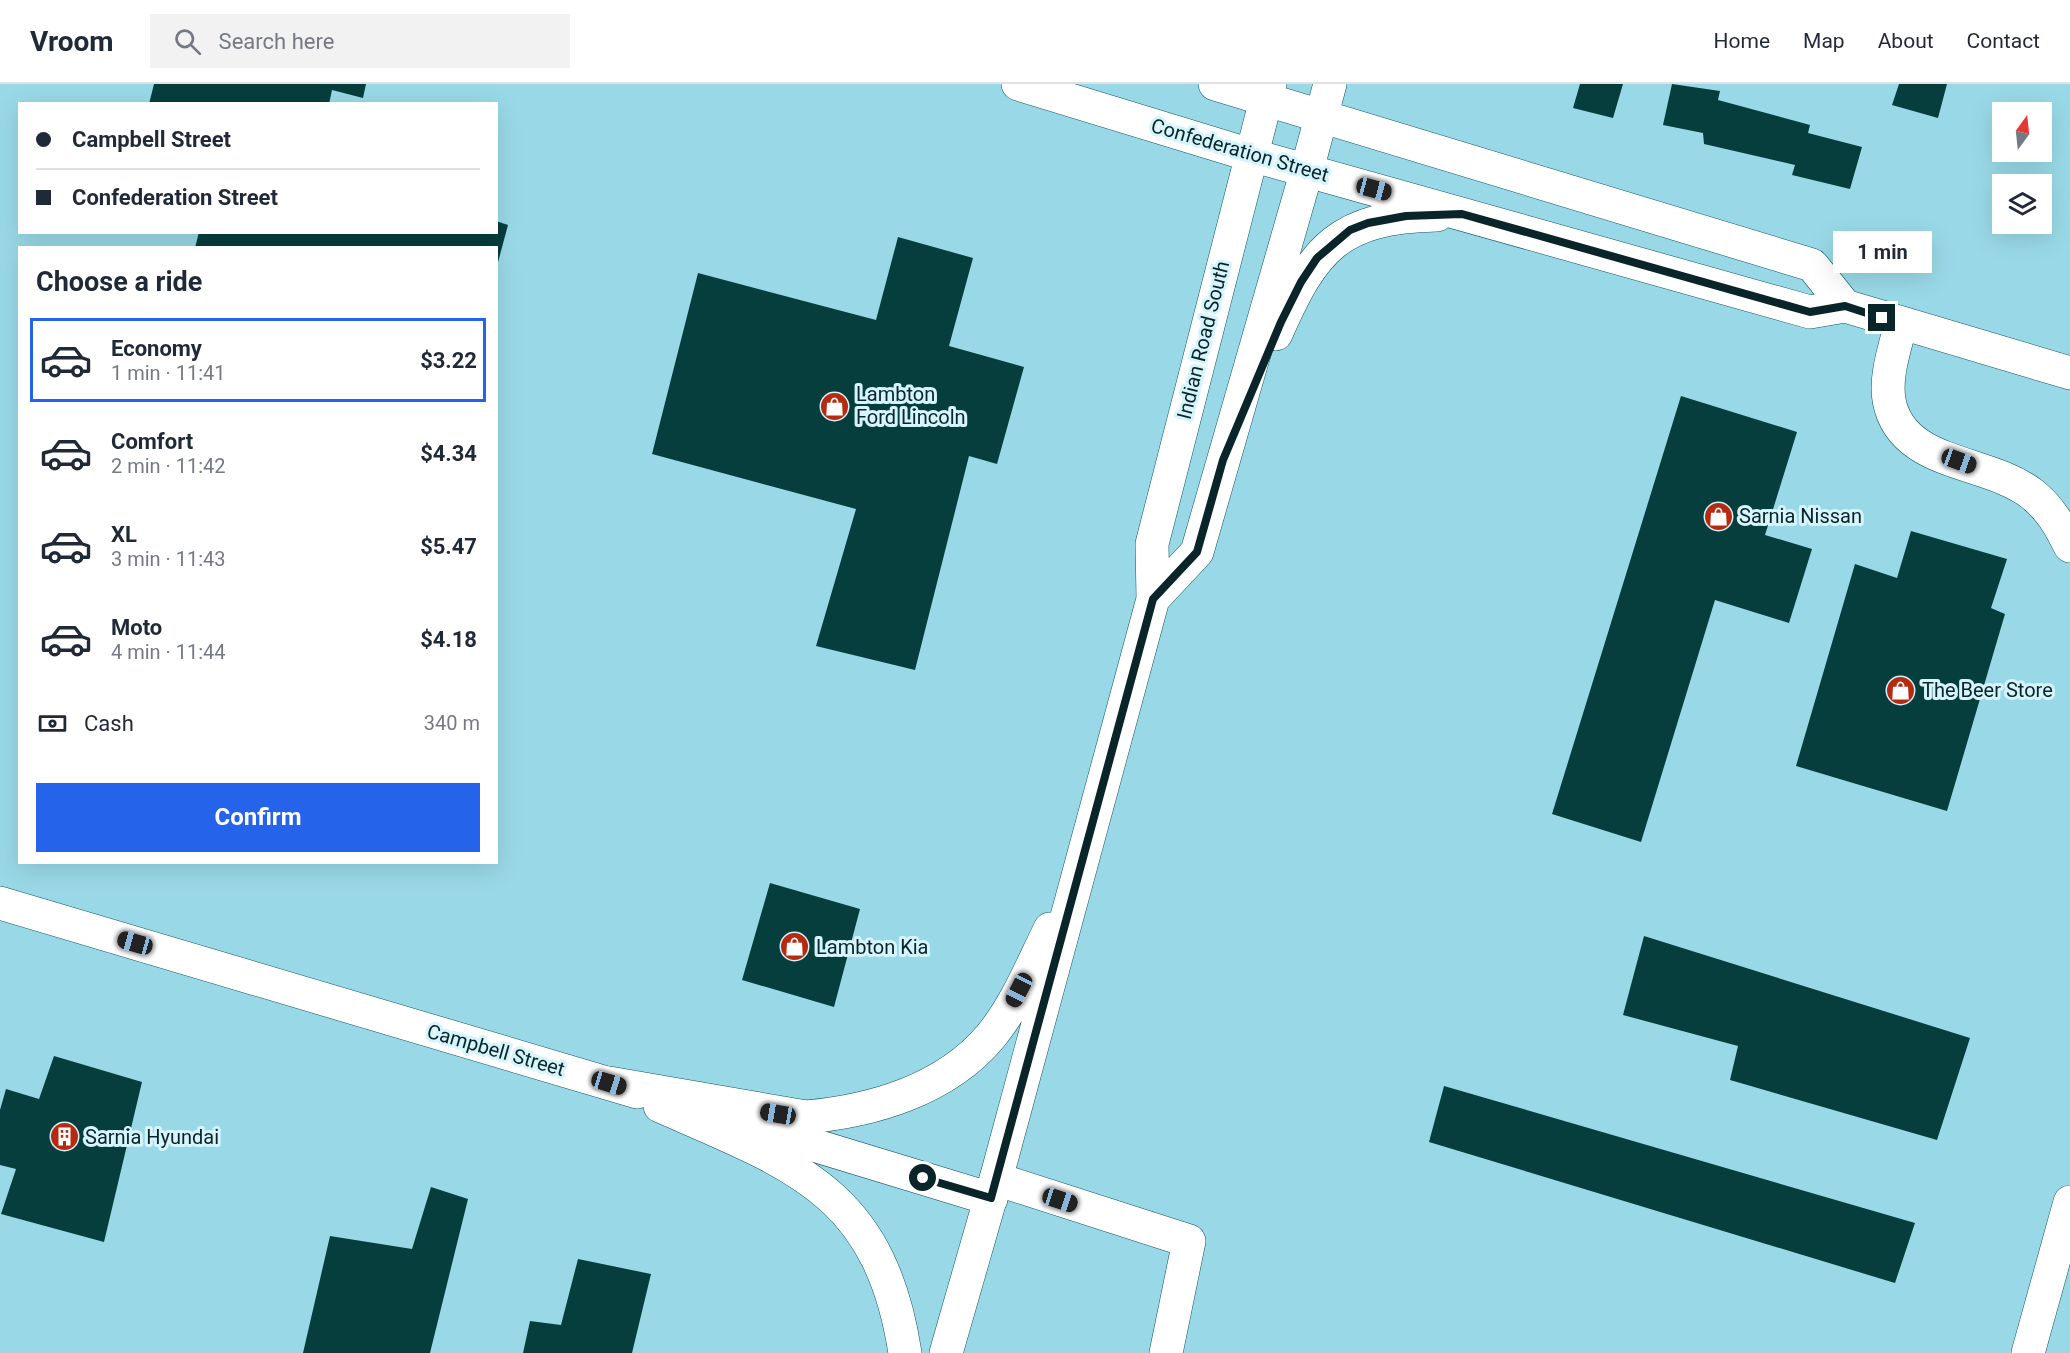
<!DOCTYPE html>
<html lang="en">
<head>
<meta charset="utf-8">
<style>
	:root { --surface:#fff; --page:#f2f2f3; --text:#1f2937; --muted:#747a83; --line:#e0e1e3; --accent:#2563eb }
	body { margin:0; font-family:Roboto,sans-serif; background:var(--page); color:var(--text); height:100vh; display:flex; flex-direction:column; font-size:22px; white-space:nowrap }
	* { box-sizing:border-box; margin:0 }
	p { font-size:20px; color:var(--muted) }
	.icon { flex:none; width:33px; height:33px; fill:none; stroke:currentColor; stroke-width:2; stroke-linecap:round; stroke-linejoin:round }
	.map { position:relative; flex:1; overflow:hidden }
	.drawer { position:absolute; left:18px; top:162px; width:480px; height:618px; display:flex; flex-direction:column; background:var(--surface); border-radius:0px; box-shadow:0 6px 24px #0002 }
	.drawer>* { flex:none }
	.guide { position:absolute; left:18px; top:18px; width:480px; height:132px; border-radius:0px; box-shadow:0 6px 24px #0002; display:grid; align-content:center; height:132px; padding:0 18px; background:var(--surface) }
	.needle { width:39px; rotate:15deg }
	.fabs { position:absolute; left:1992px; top:18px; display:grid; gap:12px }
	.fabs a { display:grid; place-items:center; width:60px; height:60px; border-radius:0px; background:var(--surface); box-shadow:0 6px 24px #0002; font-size:30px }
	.end { position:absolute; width:27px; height:27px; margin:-14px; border:8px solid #0a252a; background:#fff; box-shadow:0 0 0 3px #fff }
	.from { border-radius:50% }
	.bubble { position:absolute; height:42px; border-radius:0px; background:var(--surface); box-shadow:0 6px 24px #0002; font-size:20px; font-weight:700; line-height:42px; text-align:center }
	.car { position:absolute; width:18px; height:36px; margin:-18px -9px; border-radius:8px; box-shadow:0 0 4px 2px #0007; background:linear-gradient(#222 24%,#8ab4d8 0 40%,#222 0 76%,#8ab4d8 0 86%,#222 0) }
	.guide b { display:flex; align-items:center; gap:21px; height:57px; font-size:22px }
	.guide b+b { border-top:2px solid var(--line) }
	.guide i { width:15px; height:15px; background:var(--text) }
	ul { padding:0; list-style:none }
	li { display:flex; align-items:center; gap:18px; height:84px; margin:0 12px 9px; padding:0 6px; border:3px solid transparent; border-radius:0px }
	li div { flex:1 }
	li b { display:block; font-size:22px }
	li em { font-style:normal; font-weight:700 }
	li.active { border-color:var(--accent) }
	li>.icon { width:54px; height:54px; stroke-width:1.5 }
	h2 { padding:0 18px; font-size:27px; line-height:72px }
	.pay { display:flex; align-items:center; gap:15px; height:66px; padding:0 18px; font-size:22px }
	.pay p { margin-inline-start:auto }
	.action { display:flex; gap:12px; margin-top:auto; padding:12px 18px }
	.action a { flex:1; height:69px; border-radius:0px; background:var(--accent); color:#fff; font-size:24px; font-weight:700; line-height:69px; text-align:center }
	header { display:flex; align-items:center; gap:36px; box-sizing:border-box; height:84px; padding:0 30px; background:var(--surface); border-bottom:2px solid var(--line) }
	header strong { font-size:28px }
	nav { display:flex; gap:33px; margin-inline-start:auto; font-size:21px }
	.search { width:420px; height:54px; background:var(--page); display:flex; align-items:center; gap:15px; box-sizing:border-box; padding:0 21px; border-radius:0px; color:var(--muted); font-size:22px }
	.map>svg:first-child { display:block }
	.building { fill:#063e3d }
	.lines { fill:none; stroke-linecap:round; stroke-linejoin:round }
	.minor-casing { stroke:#0e5561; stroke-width:34 }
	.major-casing { stroke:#0e5561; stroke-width:34 }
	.minor { stroke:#fff; stroke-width:33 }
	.major { stroke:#fff; stroke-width:33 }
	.route { stroke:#0a252a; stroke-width:8 }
	.labels { text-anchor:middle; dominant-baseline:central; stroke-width:6; stroke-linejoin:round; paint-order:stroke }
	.street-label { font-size:20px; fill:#0a252a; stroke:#d5f4fb }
	.poi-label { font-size:20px; fill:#0a252a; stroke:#d5f4fb; text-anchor:start }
</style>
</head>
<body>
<header>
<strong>Vroom</strong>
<div class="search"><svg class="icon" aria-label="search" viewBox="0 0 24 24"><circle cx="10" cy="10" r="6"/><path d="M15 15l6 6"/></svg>Search here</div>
<nav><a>Home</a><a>Map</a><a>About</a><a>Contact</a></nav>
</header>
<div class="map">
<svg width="2070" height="1269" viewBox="0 0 2070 1269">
	<rect width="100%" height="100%" fill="#99d9e7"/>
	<!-- building -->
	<path class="building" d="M 154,0 L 366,0 L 363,14 L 332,6 L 329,20 L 149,20 Z
		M 1580,0 L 1623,0 L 1613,34 L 1573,24 Z
		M 1672,0 L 1720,7 L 1718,16 L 1810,41 L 1808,49 L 1862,63 L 1850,105 L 1792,91 L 1795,81 L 1704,60 L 1703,49 L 1663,41 Z
		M 1899,0 L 1947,0 L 1938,34 L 1892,21 Z
		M 496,137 L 508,141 L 497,182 L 496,164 L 195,164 L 199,148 L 496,148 Z
		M 898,153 L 973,174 L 949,262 L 1024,283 L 997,380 L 969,372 L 915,586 L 816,562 L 856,425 L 652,370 L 698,189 L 876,236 Z
		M 1681,312 L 1797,348 L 1765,451 L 1812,465 L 1789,539 L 1715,516 L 1641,758 L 1552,730 Z
		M 1911,447 L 2007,475 L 1991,524 L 2005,530 L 1947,727 L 1796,682 L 1855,480 L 1897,494 Z
		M 770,799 L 860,825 L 834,923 L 742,896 Z
		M 1644,852 L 1970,954 L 1937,1056 L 1730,996 L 1738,962 L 1623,931 Z
		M 54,972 L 142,998 L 104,1158 L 1,1130 L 16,1085 L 0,1081 L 0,1026 L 6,1005 L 39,1015 Z
		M 1444,1002 L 1915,1139 L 1895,1199 L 1429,1058 Z
		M 431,1103 L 468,1115 L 430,1269 L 303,1269 L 330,1152 L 412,1165 Z
		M 578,1175 L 651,1190 L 632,1269 L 523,1269 L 530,1237 L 561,1241 Z"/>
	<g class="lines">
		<defs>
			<path id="minor" d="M 1901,239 C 1895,264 1885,291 1889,316 C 1901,383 1988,375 2032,410 C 2050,424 2060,442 2070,462
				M 0,819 L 637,1008
				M 695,1025 L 991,1115
				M 996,1095 L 1189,1157 L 1166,1269
				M 2028,1269 L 2070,1118"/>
			<path id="major" d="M 1018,0 L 1244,69 L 1810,228 L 1845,222 L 2070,289
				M 1215,0 L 1812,181 L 1845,222
				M 1276,250 C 1314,163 1339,133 1437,131
				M 1153,515 L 1197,468 L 1307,86 L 1330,0
				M 609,999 L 806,1033 C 873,1027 945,1006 990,953 C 1016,922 1032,881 1050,845
				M 660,1022 C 795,1081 880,1107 905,1269
				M 946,1269 L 996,1095 L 1153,515 L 1152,460 L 1270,0"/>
		</defs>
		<!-- minor casing -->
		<use href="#minor" class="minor-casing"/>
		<!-- major casing -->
		<use href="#major" class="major-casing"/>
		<!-- minor -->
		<use href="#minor" class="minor"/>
		<!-- major -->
		<use href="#major" class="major"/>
	</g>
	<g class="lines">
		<!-- route -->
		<path class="route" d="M 923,1094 L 991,1114 L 1153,515 L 1197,468 L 1223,376 L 1281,238 L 1301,198 L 1317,174 L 1350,146 L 1368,139 L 1406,132 L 1462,130 L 1810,228 L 1845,222 L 1882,234"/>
	</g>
	<!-- icons -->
	<defs>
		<symbol id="shop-disc" viewBox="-11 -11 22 22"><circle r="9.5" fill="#b62a11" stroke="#d5f4fb"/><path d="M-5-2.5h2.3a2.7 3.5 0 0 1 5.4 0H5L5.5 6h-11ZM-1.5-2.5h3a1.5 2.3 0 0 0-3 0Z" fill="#fff"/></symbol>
		<symbol id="building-disc" viewBox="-11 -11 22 22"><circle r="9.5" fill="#b62a11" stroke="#d5f4fb"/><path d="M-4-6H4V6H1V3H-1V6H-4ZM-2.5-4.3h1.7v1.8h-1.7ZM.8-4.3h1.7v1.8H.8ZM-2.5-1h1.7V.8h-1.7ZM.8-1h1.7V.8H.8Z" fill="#fff"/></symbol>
	</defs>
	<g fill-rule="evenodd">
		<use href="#shop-disc" x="818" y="306" width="33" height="33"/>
		<use href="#shop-disc" x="1702" y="416" width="33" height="33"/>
		<use href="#shop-disc" x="1884" y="590" width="33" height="33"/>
		<use href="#shop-disc" x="778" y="846" width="33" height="33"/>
		<use href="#building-disc" x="48" y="1036" width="33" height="33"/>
	</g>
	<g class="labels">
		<!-- street labels -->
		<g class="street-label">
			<text transform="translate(1240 66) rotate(16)">Confederation Street</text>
			<text transform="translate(1203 256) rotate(-76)">Indian Road South</text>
			<text transform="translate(496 966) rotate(16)">Campbell Street</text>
		</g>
		<!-- poi labels -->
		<g class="poi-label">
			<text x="856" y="310">Lambton<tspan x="856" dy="23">Ford Lincoln</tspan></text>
			<text x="1739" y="432">Sarnia Nissan</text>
			<text x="1922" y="606">The Beer Store</text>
			<text x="816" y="863">Lambton Kia</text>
			<text x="85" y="1053">Sarnia Hyundai</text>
		</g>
	</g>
</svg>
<div class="fabs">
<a><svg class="needle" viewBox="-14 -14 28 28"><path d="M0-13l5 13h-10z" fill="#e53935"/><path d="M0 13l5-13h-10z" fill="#747a83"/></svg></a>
<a><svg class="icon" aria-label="layers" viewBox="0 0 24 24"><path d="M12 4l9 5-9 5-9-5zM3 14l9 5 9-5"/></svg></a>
</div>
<i class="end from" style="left:923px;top:1094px"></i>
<i class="end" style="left:1882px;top:234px"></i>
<div class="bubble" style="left:1833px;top:147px;width:99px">1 min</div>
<i class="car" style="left:1374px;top:105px;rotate:105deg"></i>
<i class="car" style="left:1959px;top:377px;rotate:110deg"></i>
<i class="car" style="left:135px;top:859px;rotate:286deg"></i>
<i class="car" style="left:1019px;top:906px;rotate:207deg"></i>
<i class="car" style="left:609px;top:999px;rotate:107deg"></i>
<i class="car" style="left:778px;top:1030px;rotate:280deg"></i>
<i class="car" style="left:1060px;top:1116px;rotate:108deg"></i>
<div class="guide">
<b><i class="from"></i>Campbell Street</b>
<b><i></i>Confederation Street</b>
</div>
<section class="drawer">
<h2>Choose a ride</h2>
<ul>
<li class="active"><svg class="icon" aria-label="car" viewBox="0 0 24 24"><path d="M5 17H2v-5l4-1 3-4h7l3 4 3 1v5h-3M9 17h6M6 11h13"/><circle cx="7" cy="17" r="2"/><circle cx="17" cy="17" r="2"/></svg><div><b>Economy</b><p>1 min · 11:41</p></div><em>$3.22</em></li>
<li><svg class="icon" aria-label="car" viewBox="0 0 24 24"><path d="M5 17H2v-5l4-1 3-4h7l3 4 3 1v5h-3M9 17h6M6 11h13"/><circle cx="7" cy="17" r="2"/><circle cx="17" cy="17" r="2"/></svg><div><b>Comfort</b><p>2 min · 11:42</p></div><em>$4.34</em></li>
<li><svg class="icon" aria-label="car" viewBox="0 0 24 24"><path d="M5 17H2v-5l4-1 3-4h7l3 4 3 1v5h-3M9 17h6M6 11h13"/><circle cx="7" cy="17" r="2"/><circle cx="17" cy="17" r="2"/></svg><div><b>XL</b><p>3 min · 11:43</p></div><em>$5.47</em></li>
<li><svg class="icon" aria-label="car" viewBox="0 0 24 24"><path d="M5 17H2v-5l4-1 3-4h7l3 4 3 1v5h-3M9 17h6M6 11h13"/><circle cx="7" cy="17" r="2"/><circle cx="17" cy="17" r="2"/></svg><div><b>Moto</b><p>4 min · 11:44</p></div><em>$4.18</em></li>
</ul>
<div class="pay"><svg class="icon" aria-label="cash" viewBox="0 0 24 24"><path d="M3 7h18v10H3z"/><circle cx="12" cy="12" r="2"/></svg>Cash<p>340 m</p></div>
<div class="action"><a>Confirm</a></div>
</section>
</div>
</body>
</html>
